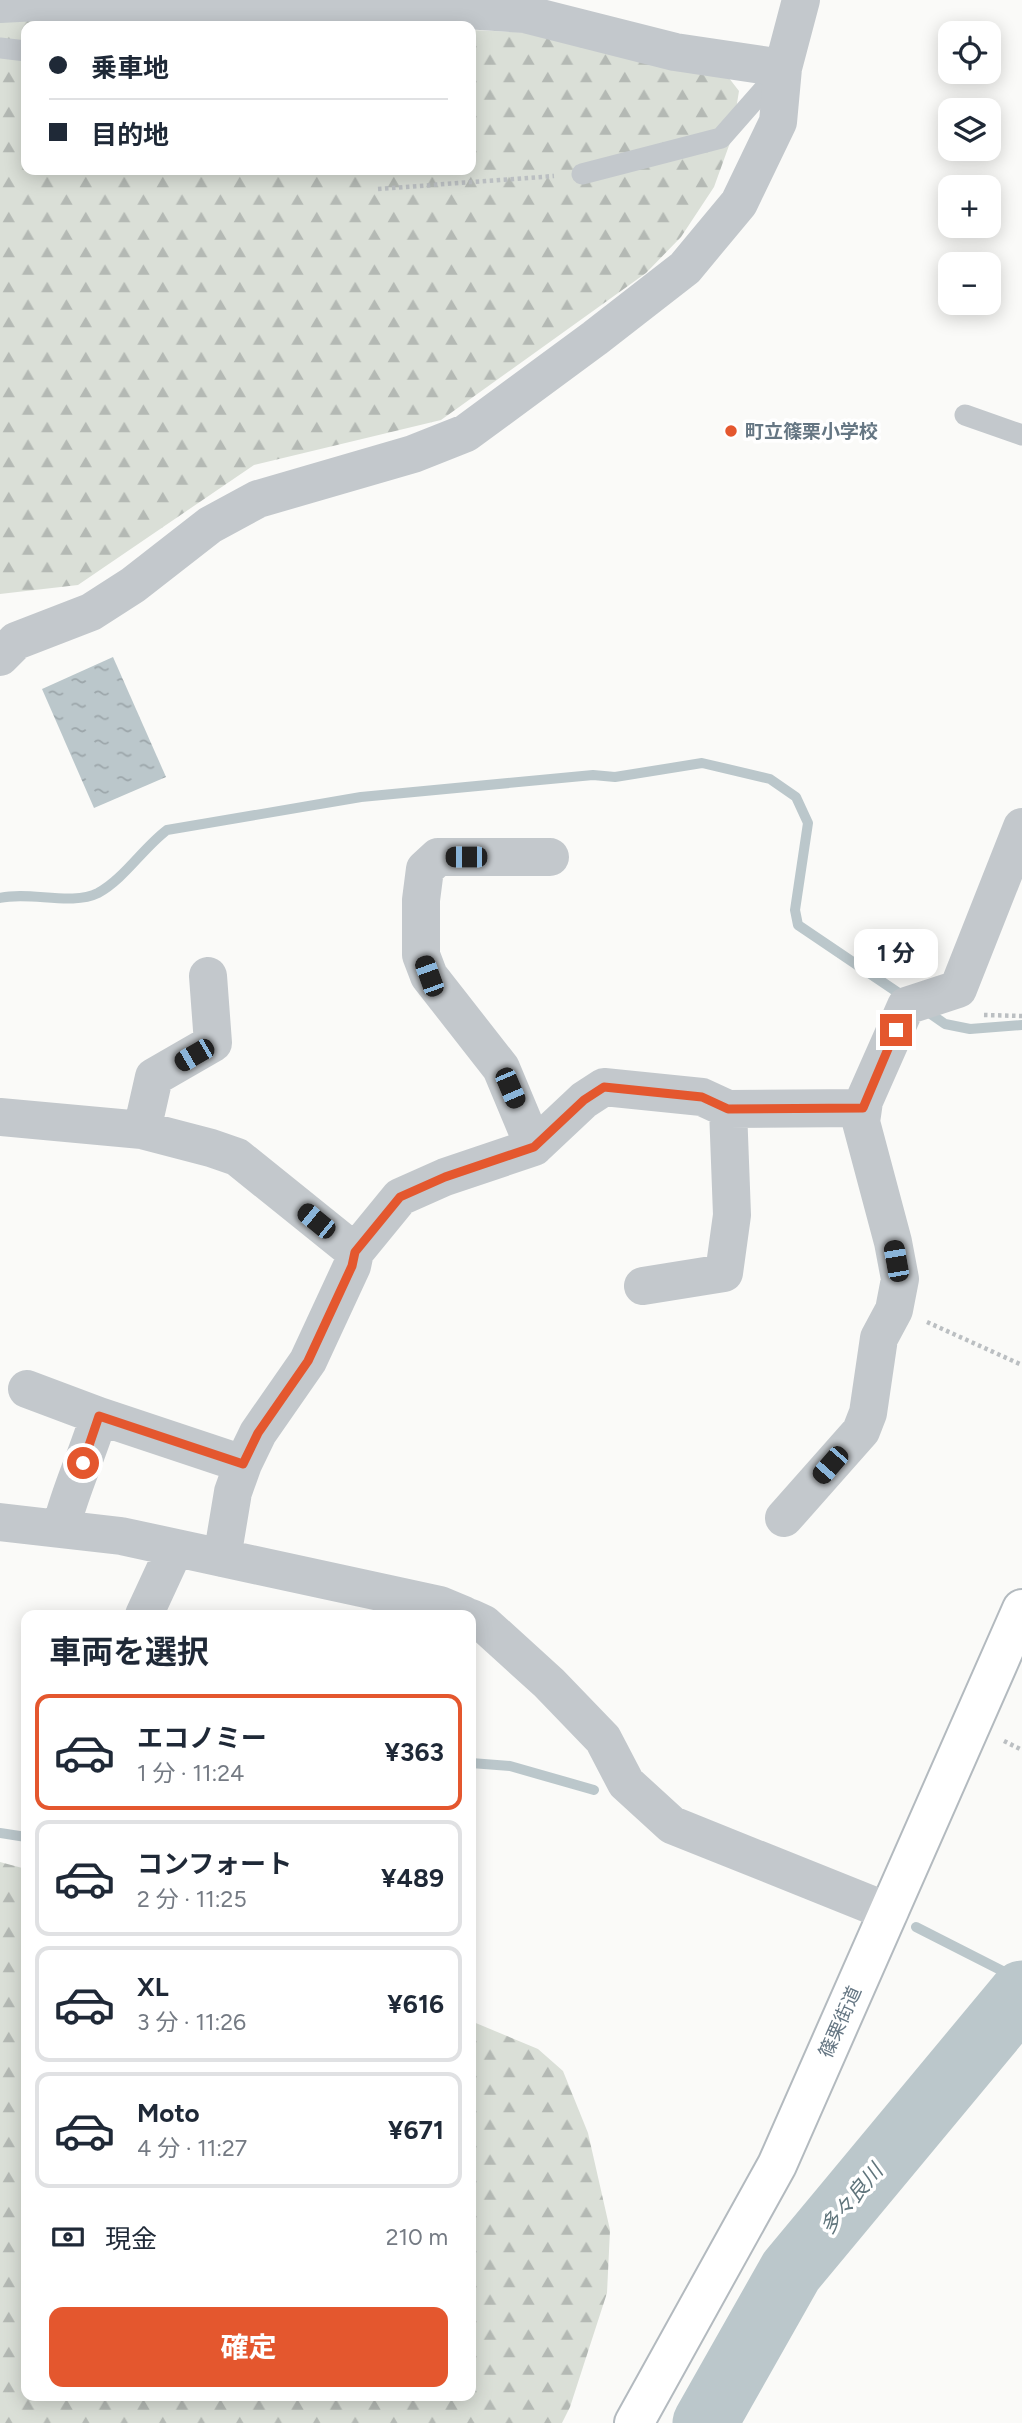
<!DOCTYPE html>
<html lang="ja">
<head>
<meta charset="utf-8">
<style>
	:root { --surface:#fff; --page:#f2f2f3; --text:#1f2937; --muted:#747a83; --line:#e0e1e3; --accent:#e4572e }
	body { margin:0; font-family:Figtree,"Noto Sans JP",sans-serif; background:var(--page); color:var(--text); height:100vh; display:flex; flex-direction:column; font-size:26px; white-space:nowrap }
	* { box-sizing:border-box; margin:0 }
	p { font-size:23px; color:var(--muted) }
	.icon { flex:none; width:38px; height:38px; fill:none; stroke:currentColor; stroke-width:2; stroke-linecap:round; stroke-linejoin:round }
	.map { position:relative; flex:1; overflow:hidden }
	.panel { position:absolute; left:21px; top:1610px; width:455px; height:791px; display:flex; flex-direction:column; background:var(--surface); border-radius:14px; box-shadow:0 4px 18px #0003 }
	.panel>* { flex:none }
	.top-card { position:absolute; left:21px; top:21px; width:455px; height:154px; border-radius:14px; box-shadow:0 4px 18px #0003; display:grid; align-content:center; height:154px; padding:0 28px; background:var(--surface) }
	.fabs { position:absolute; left:938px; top:21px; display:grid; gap:14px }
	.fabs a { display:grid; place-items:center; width:63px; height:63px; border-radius:14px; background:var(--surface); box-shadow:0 4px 18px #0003; font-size:35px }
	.end { position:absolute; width:32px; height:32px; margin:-16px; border:9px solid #e4572e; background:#fff; box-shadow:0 0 0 4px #fff }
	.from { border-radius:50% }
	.bubble { position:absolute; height:49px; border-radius:14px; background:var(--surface); box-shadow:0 4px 18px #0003; font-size:23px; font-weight:700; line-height:49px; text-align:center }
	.car { position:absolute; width:21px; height:42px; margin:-21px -10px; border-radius:9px; box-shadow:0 0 5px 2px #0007; background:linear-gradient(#222 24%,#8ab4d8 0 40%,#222 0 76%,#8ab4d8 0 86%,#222 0) }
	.top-card b { display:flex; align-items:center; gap:24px; height:66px; font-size:26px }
	.top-card b+b { border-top:2px solid var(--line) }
	.top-card i { width:18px; height:18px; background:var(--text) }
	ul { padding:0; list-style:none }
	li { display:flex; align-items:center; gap:21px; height:116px; margin:0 14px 10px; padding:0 14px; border:4px solid var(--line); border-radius:14px }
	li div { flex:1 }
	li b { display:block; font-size:26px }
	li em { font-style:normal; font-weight:700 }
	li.current { border-color:var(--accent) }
	li>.icon { width:63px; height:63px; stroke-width:1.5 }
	h2 { padding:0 28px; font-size:32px; line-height:84px }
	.pay { display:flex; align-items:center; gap:18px; height:77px; padding:0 28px; font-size:26px }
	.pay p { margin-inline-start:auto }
	.primary-button { display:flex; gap:14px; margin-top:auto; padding:14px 28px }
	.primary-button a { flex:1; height:80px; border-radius:14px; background:var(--accent); color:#fff; font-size:28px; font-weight:700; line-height:80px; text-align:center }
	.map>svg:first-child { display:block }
	.forest { fill:url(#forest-firs) }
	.water { fill:url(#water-ripples) }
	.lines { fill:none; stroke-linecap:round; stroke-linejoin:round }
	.stream { stroke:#bbc7cb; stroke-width:10 }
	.river { stroke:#bbc7cb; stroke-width:65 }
	.secondary-casing { stroke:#b3babf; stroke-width:42 }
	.path { stroke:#bbbfc2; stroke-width:4.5; stroke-dasharray:3.5 3.5; stroke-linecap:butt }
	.service { stroke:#c3c8cc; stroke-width:21 }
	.minor { stroke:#c3c8cc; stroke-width:38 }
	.secondary { stroke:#fff; stroke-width:38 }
	.route { stroke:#e4572e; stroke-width:9 }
	.poi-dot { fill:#e4572e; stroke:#fff; stroke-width:2.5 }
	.labels { text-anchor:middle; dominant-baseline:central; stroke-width:7; stroke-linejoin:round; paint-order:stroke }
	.poi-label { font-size:19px; font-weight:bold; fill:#657683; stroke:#fff; text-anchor:start }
	.street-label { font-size:19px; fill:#657683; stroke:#fff }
	.water-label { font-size:21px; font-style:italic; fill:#60757c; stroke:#fff }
</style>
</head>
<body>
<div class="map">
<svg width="1022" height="2423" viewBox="0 0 1022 2423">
	<defs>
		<pattern id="forest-firs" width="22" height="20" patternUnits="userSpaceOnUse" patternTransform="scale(1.75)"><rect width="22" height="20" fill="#dadfd7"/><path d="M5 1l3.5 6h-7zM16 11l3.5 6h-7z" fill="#b4b9b4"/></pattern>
		<pattern id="water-ripples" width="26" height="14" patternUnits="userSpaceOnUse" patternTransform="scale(1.75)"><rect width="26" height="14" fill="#bbc7cb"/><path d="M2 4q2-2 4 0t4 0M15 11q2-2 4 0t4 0" fill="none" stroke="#9ca6aa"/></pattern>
	</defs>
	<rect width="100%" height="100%" fill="#fafaf8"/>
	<!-- forest -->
	<path class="forest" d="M 0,0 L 308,0 L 305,26 L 26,26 L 26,170 L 471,170 L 471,30 L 562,34 L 722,69 L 739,91 L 731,140 L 714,187 L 681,237 L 646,273 L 441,420 L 254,465 L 78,585 L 0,594 Z
		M 0,1862 L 26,1869 L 26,2396 L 471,2396 L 471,2021 L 538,2049 L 563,2071 L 588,2133 L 610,2230 L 607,2293 L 570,2407 L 562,2423 L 0,2423 Z"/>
	<!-- water -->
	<path class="water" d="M 113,657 L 166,777 L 94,808 L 42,689 Z"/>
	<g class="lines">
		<!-- stream -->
		<path class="stream" d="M 0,898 C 29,891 72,906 98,893 C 124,879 143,848 167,830 L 361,797 L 593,775 L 615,777 L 702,763 L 770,779 L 796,797 L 808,823 L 795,910 L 798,925 L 906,998
			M 925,1010 L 945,1024 L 970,1029 L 1022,1025
			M 471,1763 L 510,1766 L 594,1790
			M 0,1833 L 26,1837
			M 916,1927 L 1022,1981"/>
		<!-- river -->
		<path class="river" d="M 705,2423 L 791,2271 L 1022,1993"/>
		<defs>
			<path id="secondary" d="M 634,2423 L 777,2165 L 1022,1609"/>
		</defs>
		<!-- secondary casing -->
		<use href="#secondary" class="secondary-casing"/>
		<!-- path -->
		<path class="path" d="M 378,189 L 554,176
			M 984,1015 L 1022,1016
			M 927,1322 L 1022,1365
			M 1004,1741 L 1022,1750"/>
		<!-- service -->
		<path class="service" d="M 0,48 L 26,51
			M 582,174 L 721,138 L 780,71
			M 965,415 L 1022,435"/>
		<!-- minor -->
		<path class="minor" d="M 0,4 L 38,2 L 359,3 L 525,14 L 675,52 L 783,68
			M 0,657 L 16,641 L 91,612 L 133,585 L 210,525 L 258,499 L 413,454 L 466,433 L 595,338 L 685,268 L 739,203 L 778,122 L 783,68 L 801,0
			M 0,1117 L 142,1130 L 211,1148 L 237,1157 L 355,1252 L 352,1266 L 308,1361 L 258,1433 L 243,1464 L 233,1492 L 222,1558
			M 142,1130 L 154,1077 L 213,1043 L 208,976
			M 534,1147 L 501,1068 L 429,976 L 421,955 L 421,900 L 425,869 L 438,857 L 550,857
			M 355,1252 L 400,1197 L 445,1177 L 534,1147 L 584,1100 L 604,1087 L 702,1097 L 728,1109
			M 643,1286 L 724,1273 L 732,1215 L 728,1109 L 863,1108
			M 27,1389 L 99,1416
			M 784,1518 L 861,1431 L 868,1413 L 879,1338 L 894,1310 L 900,1279 L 893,1242 L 861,1122 L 864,1101 L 906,1006 L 958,989 L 1022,827
			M 0,1522 L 121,1536 L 440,1605 L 464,1615
			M 61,1528 C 70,1490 88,1454 99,1416 L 243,1464
			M 144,1615 L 175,1548
			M 471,1618 L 484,1624 L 549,1683 L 603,1739 L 626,1783 L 672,1825 L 889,1912"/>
		<!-- secondary -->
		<use href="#secondary" class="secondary"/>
	</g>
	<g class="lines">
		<!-- route -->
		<path class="route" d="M 83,1463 L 99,1416 L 243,1464 L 258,1433 L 308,1361 L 352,1266 L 355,1252 L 400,1197 L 445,1177 L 534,1147 L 584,1100 L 604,1087 L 702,1097 L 728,1109 L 863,1108 L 896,1030"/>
	</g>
	<!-- markers -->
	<circle class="poi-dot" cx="731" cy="431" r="7"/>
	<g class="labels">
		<!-- poi labels -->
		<g class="poi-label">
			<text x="745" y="431">町立篠栗小学校</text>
		</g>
		<!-- street labels -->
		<g class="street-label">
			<text transform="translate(840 2022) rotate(-66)">篠栗街道</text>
		</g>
		<!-- water labels -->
		<g class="water-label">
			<text transform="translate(851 2199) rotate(-50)">多々良川</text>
		</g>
	</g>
</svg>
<div class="fabs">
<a><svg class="icon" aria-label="locate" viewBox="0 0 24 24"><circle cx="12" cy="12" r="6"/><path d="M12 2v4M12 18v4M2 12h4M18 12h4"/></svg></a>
<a><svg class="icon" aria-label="layers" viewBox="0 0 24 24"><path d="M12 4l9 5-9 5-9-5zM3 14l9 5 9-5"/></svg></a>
<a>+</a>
<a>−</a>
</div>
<i class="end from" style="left:83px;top:1463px"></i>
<i class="end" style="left:896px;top:1030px"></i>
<div class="bubble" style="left:854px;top:929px;width:84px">1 分</div>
<i class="car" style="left:466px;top:857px;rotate:270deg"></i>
<i class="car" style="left:429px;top:976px;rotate:340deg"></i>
<i class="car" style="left:194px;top:1055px;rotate:240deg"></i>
<i class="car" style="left:510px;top:1088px;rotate:157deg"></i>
<i class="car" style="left:316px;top:1221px;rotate:309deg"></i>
<i class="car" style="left:896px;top:1261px;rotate:350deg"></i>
<i class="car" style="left:830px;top:1465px;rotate:221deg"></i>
<div class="top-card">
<b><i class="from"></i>乗車地</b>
<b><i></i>目的地</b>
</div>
<section class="panel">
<h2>車両を選択</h2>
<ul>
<li class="current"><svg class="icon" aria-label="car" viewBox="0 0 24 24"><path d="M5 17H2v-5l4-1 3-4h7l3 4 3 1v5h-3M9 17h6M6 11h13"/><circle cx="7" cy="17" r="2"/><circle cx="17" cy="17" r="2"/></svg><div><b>エコノミー</b><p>1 分 · 11:24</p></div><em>¥363</em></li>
<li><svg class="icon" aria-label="car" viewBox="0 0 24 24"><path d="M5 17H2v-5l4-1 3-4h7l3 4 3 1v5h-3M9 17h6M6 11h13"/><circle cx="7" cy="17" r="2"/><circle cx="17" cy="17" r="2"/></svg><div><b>コンフォート</b><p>2 分 · 11:25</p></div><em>¥489</em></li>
<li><svg class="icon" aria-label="car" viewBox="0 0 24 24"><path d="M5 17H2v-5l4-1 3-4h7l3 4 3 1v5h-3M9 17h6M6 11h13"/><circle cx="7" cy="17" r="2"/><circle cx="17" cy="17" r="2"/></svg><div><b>XL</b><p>3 分 · 11:26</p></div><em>¥616</em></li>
<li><svg class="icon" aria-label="car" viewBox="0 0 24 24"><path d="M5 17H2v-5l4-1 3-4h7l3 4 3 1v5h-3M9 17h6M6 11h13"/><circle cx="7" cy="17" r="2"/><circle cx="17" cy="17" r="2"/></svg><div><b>Moto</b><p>4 分 · 11:27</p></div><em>¥671</em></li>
</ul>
<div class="pay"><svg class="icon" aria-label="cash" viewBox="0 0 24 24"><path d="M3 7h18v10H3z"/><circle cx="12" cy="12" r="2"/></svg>現金<p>210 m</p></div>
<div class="primary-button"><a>確定</a></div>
</section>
</div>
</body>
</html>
